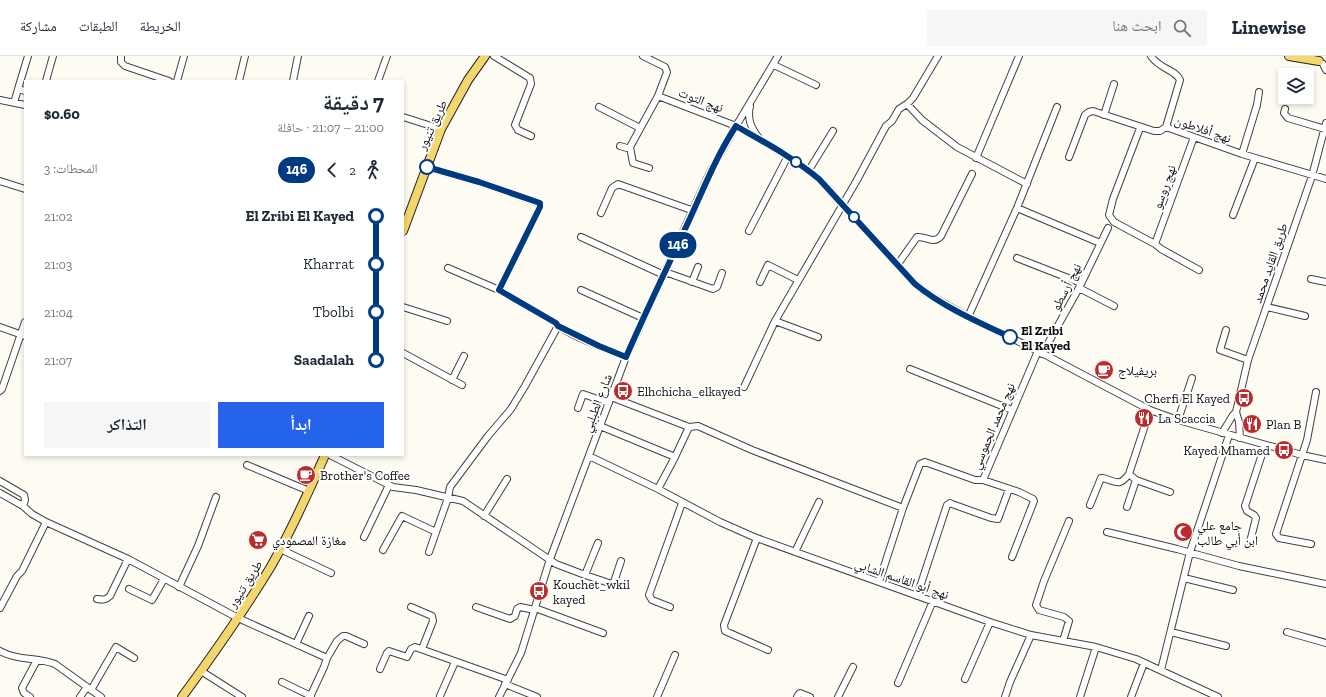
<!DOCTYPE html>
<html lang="ar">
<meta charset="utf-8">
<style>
:root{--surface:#fff;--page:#f6f6f7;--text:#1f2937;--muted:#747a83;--line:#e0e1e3;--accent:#2563eb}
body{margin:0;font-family:"Zilla Slab","Noto Naskh Arabic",serif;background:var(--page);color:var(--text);direction:rtl;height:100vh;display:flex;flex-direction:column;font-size:15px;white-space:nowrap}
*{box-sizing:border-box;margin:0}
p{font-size:13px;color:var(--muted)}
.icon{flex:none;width:22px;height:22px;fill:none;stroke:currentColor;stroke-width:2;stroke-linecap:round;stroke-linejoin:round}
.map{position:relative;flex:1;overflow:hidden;direction:ltr}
.side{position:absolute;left:24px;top:24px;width:380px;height:376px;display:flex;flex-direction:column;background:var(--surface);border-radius:0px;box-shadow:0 2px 6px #0003;direction:rtl}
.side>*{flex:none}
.badge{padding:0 8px;border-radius:13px;font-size:14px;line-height:26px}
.buttons{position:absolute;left:1278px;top:12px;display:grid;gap:8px}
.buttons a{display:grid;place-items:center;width:36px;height:36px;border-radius:0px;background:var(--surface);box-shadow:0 2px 6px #0003;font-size:20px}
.map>.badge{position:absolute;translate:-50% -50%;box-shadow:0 0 0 2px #fff}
.legs{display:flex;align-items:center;gap:6px;height:44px;padding:0 20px;font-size:13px}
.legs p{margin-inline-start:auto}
.summary{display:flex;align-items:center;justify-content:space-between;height:68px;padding:0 20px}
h1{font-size:22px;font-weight:800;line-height:30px}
.primary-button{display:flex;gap:8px;margin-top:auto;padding:8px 20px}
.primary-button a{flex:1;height:46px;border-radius:0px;background:var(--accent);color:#fff;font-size:16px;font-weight:800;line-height:46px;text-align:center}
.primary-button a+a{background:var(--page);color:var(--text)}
ul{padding:0 20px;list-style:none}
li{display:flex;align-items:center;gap:14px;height:48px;font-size:15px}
li i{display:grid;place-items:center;width:6px;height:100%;margin:0 5px;background:currentColor}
li i::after{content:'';width:10px;height:10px;margin:-5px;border:3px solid;border-radius:50%;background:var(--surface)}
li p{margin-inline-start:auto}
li:first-child i{background:linear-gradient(#0000 50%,currentColor 0)}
li:last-child i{background:linear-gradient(currentColor 50%,#0000 0)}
header{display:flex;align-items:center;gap:24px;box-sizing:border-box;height:56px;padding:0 20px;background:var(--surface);border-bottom:1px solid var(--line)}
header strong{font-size:19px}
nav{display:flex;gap:22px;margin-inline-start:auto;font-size:14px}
.search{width:280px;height:36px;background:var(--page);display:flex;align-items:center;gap:10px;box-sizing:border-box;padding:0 14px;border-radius:0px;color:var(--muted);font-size:15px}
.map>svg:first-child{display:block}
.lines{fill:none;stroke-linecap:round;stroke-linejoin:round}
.minor-casing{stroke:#424242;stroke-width:8}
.major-casing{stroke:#202020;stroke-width:10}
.minor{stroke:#fff;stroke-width:6}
.major{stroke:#f3d66e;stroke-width:8}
.line-1-casing{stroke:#fff;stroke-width:9}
.line-1{stroke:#003b80;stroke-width:6}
.stop-1-dot{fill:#fff;stroke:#003b80;stroke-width:2}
.labels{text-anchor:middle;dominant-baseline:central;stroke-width:4;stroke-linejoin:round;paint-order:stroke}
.street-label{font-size:13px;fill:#0f0f0f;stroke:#fff}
.stop-label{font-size:13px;font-weight:bold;fill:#0f0f0f;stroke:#fff;text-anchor:start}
.poi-label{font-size:13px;fill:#0f0f0f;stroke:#fff;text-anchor:start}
</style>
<header>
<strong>Linewise</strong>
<div class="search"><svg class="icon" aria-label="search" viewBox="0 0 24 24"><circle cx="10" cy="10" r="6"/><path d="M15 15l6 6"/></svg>ابحث هنا</div>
<nav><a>الخريطة</a><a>الطبقات</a><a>مشاركة</a></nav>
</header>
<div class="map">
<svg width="1326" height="641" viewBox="0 0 1326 641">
<rect width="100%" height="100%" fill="#fefcf2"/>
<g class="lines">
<g class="minor-casing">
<path id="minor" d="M121 0V6L125 10 169 25
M494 0 530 22 531 28 515 69 518 74 531 80
M643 0 665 11 667 16 658 40 630 91 633 107 649 112
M778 0 736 70C764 86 794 102 819 123L915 228 928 238 968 261 1038 295 1150 354 1178 364 1302 399 1326 404
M1151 0C1159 13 1175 13 1180 24L1166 71
M1323 8 1326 14
M774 9 816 29
M46 25 53 0
M177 25 184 0
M239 25 245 0
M293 25 298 0
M378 25 387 0
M25 35 18 33 28 0
M0 44 25 49
M14 47 18 33
M907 48 922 64 957 91 1027 128
M750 50C747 63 751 72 759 82
M599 51 640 72
M1285 53 1284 57 1288 62 1325 73
M1104 59 1114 28
M403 61 441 73
M1140 72 1113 143 1109 159 1114 166 1155 188 1161 193 1199 214
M620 90 627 92 630 91
M1242 98 1257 49 1259 36
M1069 101 1085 59 1089 56 1093 55 1154 75H1160L1166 71 1242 98 1326 123
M976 102 1019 0
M426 111 479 126 539 147 540 151 499 234
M809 114 833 75
M0 125 25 133
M1017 152 1100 187
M601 157 612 132 618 128 694 155
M1233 159 1255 102
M749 175 788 100
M581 181 664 219
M1155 188 1194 81
M1017 202 1081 227
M898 208 917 181C927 180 933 189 941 180L972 118
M448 212 499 234 556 267C562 277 612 295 626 301
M665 216 713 233 717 231 722 217
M1311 223 1326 226
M692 226 698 211
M760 226 768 209 798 224
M1079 232 1114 250
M581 234 643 262
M403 251 447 265
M1267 251 1305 260
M968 261 1017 152 1057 51
M775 265 818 281
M0 271 25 280
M1226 274 1220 294 1248 304
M403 297 462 329
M1042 298 1079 232 1108 172
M910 313 1012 354
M452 324 464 300
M744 331 775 265 857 124 886 70 892 65 899 53 907 48 913 42 938 0
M0 335 2 333 25 266
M611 341 689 371 698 370 752 394 903 452
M578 352 583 338 609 347
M1150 354 1129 418 1136 424 1170 436
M1236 356 1239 366 1240 382
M1178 364 1192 322
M600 370 675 401
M1222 377 1233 359 1236 356 1248 304 1312 120 1326 67
M330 399 393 431 416 434 463 445 556 508 585 519 612 528 614 526 621 505
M589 400 658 433 720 466 754 481 990 566 1031 579 1096 591 1136 603 1218 641
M247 409 309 435
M0 425 24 439 25 444 23 450
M658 433 675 401 689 371
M0 437 23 450 32 458 46 466 128 503 238 562 327 602
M1090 449 1101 422H1103C1117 426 1119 431 1129 418
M1127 451 1136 424
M484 460 507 423
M1107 476 1177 493 1239 510 1326 528
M364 481 389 429
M757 482 724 569 725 575 768 594
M1250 486 1256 462 1254 459 1247 455 1245 450 1265 389
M1311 488 1279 482 1276 478 1307 384 1316 336
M280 493 331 517
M383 494 402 460 436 476 448 442 450 431 488 380 511 353 525 330 558 270
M429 496 436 476
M795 496 819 446
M1012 501 1034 445 1033 443 1019 436 983 424 1038 295
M585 519 598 487
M1184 522 1233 534
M879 526 903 452 920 408 925 406 975 424H983
M179 531 198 490 216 441
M129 533 152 544 164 523
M917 540 947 449 950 447 952 448 991 462 998 463 1009 433
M97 543C103 544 106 544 110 540L128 503
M411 551 432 560 433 565 422 593
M476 551 510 563 515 560 517 553 520 551 535 554
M670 551 652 544 649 539 682 447
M0 552 17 520 22 515 46 466
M535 552 603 577
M1171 576 1226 590
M1287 576 1326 587
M1063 585 1069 565 1064 561 1039 554 1036 549 1044 525 1069 465
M296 588 309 560
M0 595C18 605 37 601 55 608L101 641
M380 613 387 597 389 595 407 601 411 593 415 591 508 624
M1161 614 1190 496 1229 379
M201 615 242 641
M965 623 990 566
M282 626 311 640
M898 627 933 545
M505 628 537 641
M91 634 116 591 134 602
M440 640 455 606
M30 641 24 637 22 632 37 604
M80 641 87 631
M310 641 324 611 327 602 337 585 343 580H346L364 588
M499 641 521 597 550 503 626 301 711 114 736 70 658 40
M657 641 675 599
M797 641 798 639 800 637 810 641
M838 641 853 611
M1005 641 1010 626 1031 579
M1080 641 1096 591
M1131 641 1144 607"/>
</g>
<g class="major-casing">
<path id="major" d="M1289 0 1319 5
M403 175 441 73 468 24 485 0
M182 641C213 599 243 556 270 512 291 476 308 437 325 399"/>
</g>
<use href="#minor" class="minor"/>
<use href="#major" class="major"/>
</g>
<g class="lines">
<g class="line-1-casing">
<path id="line-1" d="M427 111 479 126 540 147V151L499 234 556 267 558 270 599 290 626 301C645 257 666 214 686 171 702 137 715 102 736 70 764 86 794 102 819 123L915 228C943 251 978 266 1010 281"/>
</g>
<use href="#line-1" class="line-1"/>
</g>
<defs>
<g id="cafe-disc" transform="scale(1)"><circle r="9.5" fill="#ba2c2e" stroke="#fff"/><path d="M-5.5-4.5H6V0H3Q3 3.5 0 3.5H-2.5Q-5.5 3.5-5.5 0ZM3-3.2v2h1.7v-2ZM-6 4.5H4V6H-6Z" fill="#fff"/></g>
<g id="bus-disc" transform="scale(1)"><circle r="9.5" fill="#ba2c2e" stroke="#fff"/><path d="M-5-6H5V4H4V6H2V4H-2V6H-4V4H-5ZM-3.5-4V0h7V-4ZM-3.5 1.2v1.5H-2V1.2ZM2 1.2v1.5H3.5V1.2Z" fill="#fff"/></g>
<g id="restaurant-disc" transform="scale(1)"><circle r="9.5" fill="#ba2c2e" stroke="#fff"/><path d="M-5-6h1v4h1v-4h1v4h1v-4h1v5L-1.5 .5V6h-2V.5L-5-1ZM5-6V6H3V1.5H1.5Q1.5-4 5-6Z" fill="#fff"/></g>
<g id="mosque-disc" transform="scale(1)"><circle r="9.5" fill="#ba2c2e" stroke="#fff"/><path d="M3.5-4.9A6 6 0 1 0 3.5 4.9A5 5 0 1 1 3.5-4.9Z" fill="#fff"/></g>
<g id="supermarket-disc" transform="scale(1)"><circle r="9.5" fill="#ba2c2e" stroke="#fff"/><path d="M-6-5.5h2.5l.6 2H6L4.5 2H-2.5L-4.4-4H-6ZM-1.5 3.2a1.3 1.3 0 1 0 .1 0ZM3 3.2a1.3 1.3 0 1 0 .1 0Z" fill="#fff"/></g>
</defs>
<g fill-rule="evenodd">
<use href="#cafe-disc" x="1104" y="314"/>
<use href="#bus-disc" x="623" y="335"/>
<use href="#bus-disc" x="1244" y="342"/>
<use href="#restaurant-disc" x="1144" y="362"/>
<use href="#restaurant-disc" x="1252" y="368"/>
<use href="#bus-disc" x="1284" y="394"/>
<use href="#cafe-disc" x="306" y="419"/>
<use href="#mosque-disc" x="1183" y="476"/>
<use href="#supermarket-disc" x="258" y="484"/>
<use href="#bus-disc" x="539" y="535"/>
</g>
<g class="stop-1-dot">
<circle cx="796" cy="106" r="5"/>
<circle cx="427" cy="111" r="7"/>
<circle cx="854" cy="161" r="5"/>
<circle cx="1010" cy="281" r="7"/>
</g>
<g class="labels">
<g class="street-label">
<text transform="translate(701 44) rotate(21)">نهج التوت</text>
<text transform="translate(432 69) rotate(-65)">طريق تنيور</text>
<text transform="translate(1203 73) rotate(19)">نهج أفلاطون</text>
<text transform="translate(1164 131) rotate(-70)">نهج روسو</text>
<text transform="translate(1270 207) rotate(-71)">طريق القايد محمد</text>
<text transform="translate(1066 231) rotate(-63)">نهج أرسطو</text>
<text transform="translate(597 347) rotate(-69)">شارع الطبلبي</text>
<text transform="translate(993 370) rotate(-67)">نهج محمد الجموسي</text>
<text transform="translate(902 523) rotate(19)">نهج أبو القاسم الشابي</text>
<text transform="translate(245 528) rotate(-58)">طريق تنيور</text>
</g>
<g class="stop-label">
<text x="1021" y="274">El Zribi<tspan x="1021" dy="15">El Kayed</tspan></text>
</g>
<g class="poi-label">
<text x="1118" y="314">بريفيلاج</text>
<text x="637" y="335">Elhchicha_elkayed</text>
<text x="1230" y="342" text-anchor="end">Cherfi El Kayed</text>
<text x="1158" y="362">La Scaccia</text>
<text x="1266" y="368">Plan B</text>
<text x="1270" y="394" text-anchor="end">Kayed Mhamed</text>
<text x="320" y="419">Brother's Coffee</text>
<text x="1197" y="469">جامع علي<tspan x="1197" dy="15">ابن أبي طالب</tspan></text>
<text x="272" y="484">مغازة المصمودي</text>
<text x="553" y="528">Kouchet_wkil<tspan x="553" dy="15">kayed</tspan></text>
</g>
</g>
</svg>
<div class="buttons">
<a><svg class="icon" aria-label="layers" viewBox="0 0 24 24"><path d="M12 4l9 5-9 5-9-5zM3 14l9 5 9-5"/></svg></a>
</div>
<b class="badge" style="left:678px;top:189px;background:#003b80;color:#fff">146</b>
<section class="side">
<div class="summary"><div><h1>7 دقيقة</h1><p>21:00 – 21:07 · حافلة</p></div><b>$0.60</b></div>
<div class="legs"><svg class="icon" aria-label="walk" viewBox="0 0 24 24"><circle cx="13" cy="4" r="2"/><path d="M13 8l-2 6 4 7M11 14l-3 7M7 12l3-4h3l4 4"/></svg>2<svg class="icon" aria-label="back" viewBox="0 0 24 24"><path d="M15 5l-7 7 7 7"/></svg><b class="badge" style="background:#003b80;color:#fff">146</b><p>المحطات: 3</p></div>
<ul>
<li><i style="color:#003b80"></i><b>El Zribi El Kayed</b><p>21:02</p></li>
<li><i style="color:#003b80"></i><span>Kharrat</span><p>21:03</p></li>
<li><i style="color:#003b80"></i><span>Tbolbi</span><p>21:04</p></li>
<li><i style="color:#003b80"></i><b>Saadalah</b><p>21:07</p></li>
</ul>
<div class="primary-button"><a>ابدأ</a><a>التذاكر</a></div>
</section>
</div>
